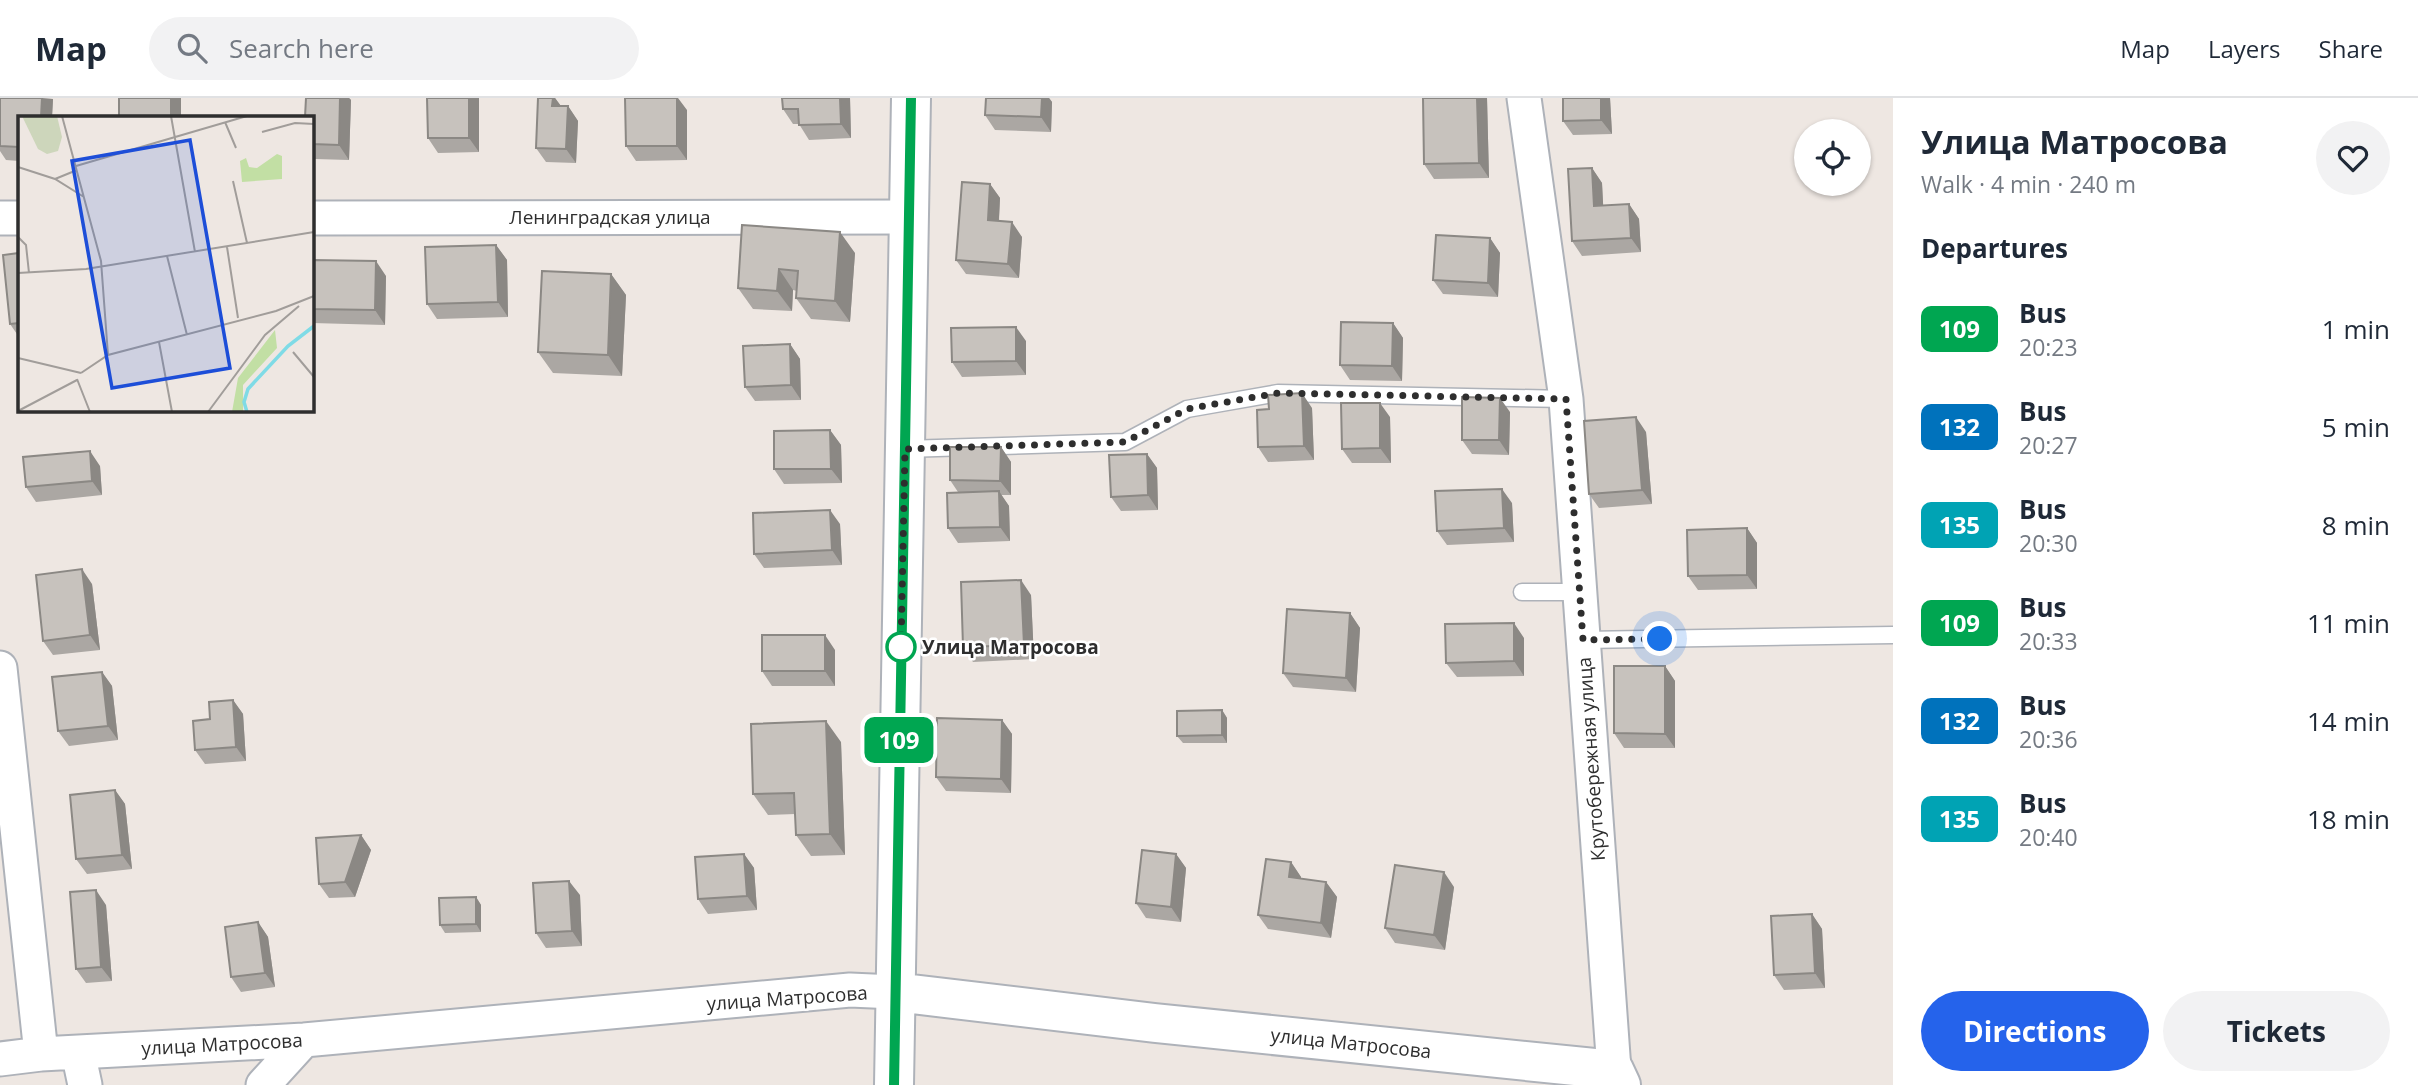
<!DOCTYPE html>
<meta charset="utf-8">
<style>
:root{--surface:#fff;--page:#f2f2f3;--text:#1f2937;--muted:#747a83;--line:#e0e1e3;--accent:#2563eb}
body{margin:0;font-family:"Open Sans",sans-serif;background:var(--page);color:var(--text);height:100vh;display:flex;flex-direction:column;font-size:26px;white-space:nowrap}
*{box-sizing:border-box;margin:0}
p{font-size:23px;color:var(--muted)}
.icon{flex:none;width:38px;height:38px;fill:none;stroke:currentColor;stroke-width:2;stroke-linecap:round;stroke-linejoin:round}
.map{position:relative;flex:1;overflow:hidden}
.details{display:flex;flex-direction:column;background:var(--surface);width:525px}
.details>*{flex:none}
.badge{padding:0 14px;border-radius:10px;font-size:24px;line-height:46px}
.buttons{position:absolute;left:1794px;top:21px;display:grid;gap:14px}
.buttons a{display:grid;place-items:center;width:77px;height:77px;border-radius:50%;background:var(--surface);box-shadow:0 2px 5px #0004;font-size:35px}
.you{position:absolute;width:35px;height:35px;margin:-18px;border:5px solid #fff;border-radius:50%;background:#1a73e8;box-shadow:0 0 0 10px #1a73e833}
.map>.badge{position:absolute;translate:-50% -50%;box-shadow:0 0 0 4px #fff}
h2{padding:0 28px;font-size:26px;line-height:63px}
.round{display:grid;place-items:center;flex:none;width:74px;height:74px;border-radius:37px;background:var(--page)}
.headline{display:flex;align-items:center;justify-content:space-between;height:119px;padding:0 28px}
h1{font-size:33px;font-weight:700;line-height:52px}
.cta{display:flex;gap:14px;margin-top:auto;padding:14px 28px}
.cta a{flex:1;height:80px;border-radius:42px;background:var(--accent);color:#fff;font-size:28px;font-weight:700;line-height:80px;text-align:center}
.cta a+a{background:var(--page);color:var(--text)}
ul{padding:0;list-style:none}
li{display:flex;align-items:center;gap:21px;height:98px;padding:0 28px}
li div{flex:1}
li b{display:block;font-size:26px}
li em{font-style:normal}
li .badge{min-width:77px;font-weight:700;text-align:center}
header{display:flex;align-items:center;gap:42px;box-sizing:border-box;height:98px;padding:0 35px;background:var(--surface);border-bottom:2px solid var(--line)}
header strong{font-size:33px}
nav{display:flex;gap:38px;margin-inline-start:auto;font-size:24px}
.search{width:490px;height:63px;background:var(--page);display:flex;align-items:center;gap:18px;box-sizing:border-box;padding:0 24px;border-radius:38px;color:var(--muted);font-size:26px}
main{display:flex;flex:1;min-height:0}
.map>svg:first-child{display:block}
.lines{fill:none;stroke-linecap:round;stroke-linejoin:round}
.service-casing{stroke:#aeb2b9;stroke-width:19}
.minor-casing{stroke:#aeb2b9;stroke-width:37}
.tertiary-casing{stroke:#aeb2b9;stroke-width:42}
.service{stroke:#fff;stroke-width:16}
.minor{stroke:#fff;stroke-width:33}
.tertiary{stroke:#fff;stroke-width:38}
.wall{fill:#aba7a3}
.shaded-wall{fill:#8b8884}
.building{fill:#c7c2bd;stroke:#8b8884;stroke-width:2}
.line-casing{stroke:#fff;stroke-width:16}
.line{stroke:#00a651;stroke-width:10}
.walk{stroke:#2e2e2e;stroke-width:7;stroke-dasharray:0 12.6}
.stop-dot{fill:#fff;stroke:#00a651;stroke-width:3.5}
.labels{text-anchor:middle;dominant-baseline:central;stroke-width:5;stroke-linejoin:round;paint-order:stroke}
.street-label{font-size:19px;fill:#2e2e2e;stroke:#fff}
.stop-label{font-size:19px;font-weight:bold;fill:#2e2e2e;stroke:#fff;text-anchor:start}
.inset-river{fill:none;stroke:#7fdbe6;stroke-width:3.5}
.inset-road{fill:none;stroke:#a19d9a;stroke-width:2}
.view{fill:#1d4ed8;fill-opacity:0.15;stroke:#1d4ed8;stroke-width:3.5}
.inset-edge{fill:none;stroke:#2e2e2e;stroke-width:3.5}
</style>
<header>
<strong>Map</strong>
<div class="search"><svg class="icon" aria-label="search" viewBox="0 0 24 24"><circle cx="10" cy="10" r="6"/><path d="M15 15l6 6"/></svg>Search here</div>
<nav><a>Map</a><a>Layers</a><a>Share</a></nav>
</header>
<main>
<div class="map">
<svg width="1893" height="987" viewBox="0 0 1893 987">
<rect width="100%" height="100%" fill="#eee7e2"/>
<g class="lines">
<g class="service-casing">
<path id="service" d="M905 351 1125 344 1187 311 1278 295 1566 301
M1522 494H1580
M1583 542 1893 537"/>
</g>
<g class="minor-casing">
<path id="minor" d="M1524 0 1566 301 1614 972
M0 120H19
M312 120 908 119
M0 570 41 956
M78 954 85 987
M0 961 41 956 304 942 850 892 895 894
M263 987 304 942"/>
</g>
<g class="tertiary-casing">
<path id="tertiary" d="M895 894 1155 925 1614 972 1621 987
M894 987 911 0"/>
</g>
<use href="#service" class="service"/>
<use href="#minor" class="minor"/>
<use href="#tertiary" class="tertiary"/>
</g>
<path class="wall" d="M0 0 53 1 52 19H19V63L6 62 0 53Z
M306 0H349L351 2 349 62 315 61 312 56V19Z
M427 0H479V54L438 55 428 40Z
M538 0H555L561 8H568L578 23 576 65 546 64 536 50Z
M850 0 851 40 809 42 799 26H793L783 11Z
M986 0H1049L1052 4 1051 34 995 32 985 17Z
M1487 0 1489 80 1434 81 1424 66Z
M1563 0H1610L1612 36 1573 37 1563 23Z
M687 12V62L636 63 626 48Z
M1592 70 1602 85 1603 108 1629 106 1639 121 1641 154 1582 158 1572 143Z
M990 86 1000 100 999 123 1022 139 1019 180 966 176 956 162Z
M742 127 855 155 850 224 811 221 796 200 797 193 793 192 792 213 753 211 738 190Z
M1490 140 1500 155 1498 199 1443 196 1433 182Z
M496 147 507 162 508 219 437 221 427 206Z
M19 155V239L10 226Z
M312 162 386 178 385 227 312 225Z
M611 176 626 197 622 278 553 275 538 254Z
M1393 225 1403 240 1402 283 1350 282 1340 267Z
M1026 243V277L962 279 952 264Z
M790 246 800 261 801 302 755 303 745 289Z
M1312 310 1314 362 1268 364 1258 349Z
M1510 314 1509 357 1472 356 1462 342Z
M1390 319 1391 365H1352L1342 351Z
M830 332 841 347 842 385 784 386 774 371Z
M1646 334 1652 406 1599 410 1589 396Z
M1001 349 1011 364V397H1001L1009 408 1010 443 958 445 948 430 958 394 950 382Z
M1147 356 1157 370 1158 412 1121 413 1111 399Z
M100 368 102 397 36 404 26 389Z
M1512 405 1514 444 1447 447 1437 433Z
M840 426 842 467 764 470 754 456Z
M1747 430 1757 445V491L1698 492 1688 478Z
M92 486 100 552 53 557 43 543Z
M1031 497 1034 561 973 564 963 549Z
M1350 515 1360 530 1356 594 1293 589 1283 575Z
M1524 540V578L1457 579 1446 565Z
M835 552V588H772L762 573Z
M1665 568 1675 583V650H1624L1614 635Z
M102 574 112 588 118 642 69 648 58 633Z
M233 602 243 616 246 663 205 666 195 652 210 621Z
M1222 612 1227 620V645H1183L1177 638Z
M1002 622 1012 636 1011 695 946 693 936 679Z
M841 644 845 757 811 758 796 737 795 716 768 717 753 696Z
M115 692 125 706 132 771 87 776 76 761Z
M361 737 371 752 355 799 329 800 319 786Z
M744 756 754 770 757 812 708 816 698 801Z
M1176 756 1186 770 1181 824 1146 820 1136 805Z
M1291 764 1301 779V781L1326 784 1337 799 1331 840 1268 831 1258 817Z
M1454 789 1445 852 1395 845 1385 830Z
M580 797 582 848 546 850 536 835Z
M476 799 481 807V834L445 835 440 827Z
M106 807 112 883 86 885 76 871Z
M1812 816 1822 831 1825 890 1784 892 1774 877Z
M258 824 268 839 275 889 241 894 231 879Z"/>
<path class="shaded-wall" d="M42 0 53 1 52 19H41Z
M171 0H181V19H171Z
M340 0H349L351 2 349 62 339 47Z
M469 0H479V54L469 40Z
M553 0H555L563 11 552 8Z
M677 0H678L687 12V62L677 48Z
M840 0H850L851 40 841 26Z
M1042 0H1049L1052 4 1051 34 1041 19Z
M1477 0H1487L1489 80 1479 65Z
M1601 0H1610L1612 36 1601 22Z
M568 8 578 23 576 65 566 51Z
M1592 70 1602 85 1604 123 1594 108Z
M990 86 1000 100 998 137 988 122Z
M1629 106 1639 121 1641 154 1631 140Z
M1012 124 1022 139 1019 180 1008 166Z
M840 134 855 155 850 224 835 203Z
M1490 140 1500 155 1498 199 1488 185Z
M496 147 507 162 508 219 498 204Z
M376 163 386 178 385 227 375 212Z
M779 171 793 192 792 213 777 193Z
M611 176 626 197 622 278 608 257Z
M1393 225 1403 240 1402 283 1392 268Z
M1016 229 1026 243V277L1016 263Z
M790 246 800 261 801 302 791 287Z
M1302 295 1312 310 1314 362 1304 348Z
M1500 300 1510 314 1509 357 1499 342Z
M1380 305 1390 319 1391 365 1380 350Z
M1636 319 1646 334 1652 406 1642 392Z
M830 332 841 347 842 385 831 371Z
M1001 349 1011 364V397L1000 383Z
M90 353 100 368 102 397 92 383Z
M1147 356 1157 370 1158 412 1148 397Z
M1502 391 1512 405 1514 444 1504 430Z
M999 393 1009 408 1010 443 1000 429Z
M830 412 840 426 842 467 832 452Z
M1747 430 1757 445V491L1747 477Z
M82 471 92 486 100 552 90 537Z
M1021 482 1031 497 1034 561 1024 547Z
M1350 515 1360 530 1356 594 1346 580Z
M1514 525 1524 540V578L1514 563Z
M825 537 835 552V588L825 573Z
M1665 568 1675 583V650L1665 636Z
M102 574 112 588 118 642 108 628Z
M233 602 243 616 246 663 236 649Z
M1222 612 1227 620V645L1222 637Z
M1002 622 1012 636 1011 695 1001 681Z
M826 623 841 644 845 757 830 736Z
M115 692 125 706 132 771 122 757Z
M361 737 371 752 355 799 345 784Z
M744 756 754 770 757 812 747 798Z
M1176 756 1186 770 1181 824 1171 809Z
M1291 764 1301 779 1299 794 1289 779Z
M1444 774 1454 789 1445 852 1434 837Z
M569 783 580 797 582 848 572 833Z
M1326 784 1337 799 1331 840 1321 825Z
M96 792 106 807 112 883 101 869Z
M476 799 481 807V834L476 826Z
M1812 816 1822 831 1825 890 1815 875Z
M258 824 268 839 275 889 265 875Z"/>
<path class="building" d="M0 0H42L41 19H19V49L0 48Z
M119 0H171V19H119Z
M306 0H340L339 47 312 46V19H305Z
M427 0H469V40H428Z
M538 0H553L552 8H568L566 51 536 50Z
M625 0H677V48H626Z
M782 0H840L841 26 799 27 798 11H783Z
M986 0H1042L1041 19 985 17Z
M1423 0H1477L1479 65 1424 66Z
M1563 0H1601V22L1563 23Z
M1592 70 1594 108 1629 106 1631 140 1572 143 1568 71Z
M962 84 990 86 988 122 1012 124 1008 166 956 162Z
M742 127 840 134 835 203 796 200 798 173 779 171 777 193 738 190Z
M1436 137 1490 140 1488 185 1433 182Z
M496 147 498 204 427 206 425 149Z
M19 155V225L10 226 3 157Z
M312 162 376 163 375 212 312 211Z
M542 173 611 176 608 257 538 254Z
M1341 224 1393 225 1392 268 1340 267Z
M1016 229V263L952 264 951 230Z
M790 246 791 287 745 289 743 248Z
M1302 295 1304 348 1258 349 1257 312 1269 311 1268 297Z
M1462 299 1500 300 1499 342H1462Z
M1341 305H1380V350L1342 351Z
M1636 319 1642 392 1589 396 1584 323Z
M830 332 831 371H774V333Z
M950 349H1001L1000 383 950 382Z
M90 353 92 383 26 389 23 359Z
M1147 356 1148 397 1111 399 1109 357Z
M1502 391 1504 430 1437 433 1435 393Z
M999 393 1000 429 948 430 947 395Z
M830 412 832 452 754 456 753 415Z
M1747 430V477L1688 478 1687 432Z
M82 471 90 537 43 543 36 477Z
M1021 482 1024 547 963 549 961 484Z
M1287 511 1350 515 1346 580 1283 575Z
M1514 525V563L1446 565 1445 526Z
M762 537H825V573H762Z
M1614 568H1665V636L1614 635Z
M102 574 108 628 58 633 52 579Z
M233 602 236 649 195 652 193 623 210 621 209 604Z
M1222 612V637L1177 638V613Z
M937 620 1002 622 1001 681 936 679Z
M826 623 830 736 796 737 794 695 753 696 751 626Z
M115 692 122 757 76 761 70 697Z
M361 737 345 784 319 786 316 740Z
M1142 752 1176 756 1171 809 1136 805Z
M744 756 747 798 698 801 695 759Z
M1266 761 1291 764 1289 779 1326 784 1321 825 1258 817Z
M1395 767 1444 774 1434 837 1385 830Z
M569 783 572 833 536 835 533 785Z
M96 792 101 869 76 871 70 794Z
M476 799V826L440 827 439 800Z
M1812 816 1815 875 1774 877 1771 818Z
M258 824 265 875 231 879 225 829Z"/>
<g class="lines">
<g class="line-casing">
<path id="line" d="M894 987 911 0"/>
</g>
<use href="#line" class="line"/>
<path class="walk" d="M901 549 905 351 1125 344 1187 311 1278 295 1566 301 1583 542 1660 541"/>
</g>
<circle class="stop-dot" cx="901" cy="549" r="14"/>
<g class="labels">
<g class="street-label">
<text x="610" y="119">Ленинградская улица</text>
<text transform="translate(1591 661) rotate(-94)">Крутобережная улица</text>
<text transform="translate(787 900) rotate(-4)">улица Матросова</text>
<text transform="translate(1351 945) rotate(6)">улица Матросова</text>
<text transform="translate(222 946) rotate(-3)">улица Матросова</text>
</g>
<g class="stop-label">
<text x="922" y="549">Улица Матросова</text>
</g>
</g>
<g transform="translate(18 18)">
<rect width="296" height="296" fill="#eee7e2"/>
<path d="M259 38 264 40V63L224 66 222 45 228 42 231 51 239 52ZM257 214 259 232 225 269V296H214L220 262Z" fill="#c2dfa4"/>
<path d="M4 0H39L44 21 40 35 29 38 20 33Z" fill="#cdd6bb"/>
<path class="inset-river" d="M229 296 226 286 230 273 270 230 296 210"/>
<path class="inset-road" d="M44 0 83 145 90 239M153 0 177 136M207 6 218 32M244 16 277 7 296 8M58 50 229 0M0 51 37 63 66 81M37 63 59 54M215 65 229 127M0 121 8 129 11 157M209 131 220 202M149 140 169 219M0 157 68 153 296 116M141 226 154 296M275 236 296 261M0 242 63 257M63 257 90 239 258 195 296 180M59 263 72 296M0 295 59 264M190 296 247 219 281 190"/>
<path class="view" d="M172 24 212 252 94 272 54 45Z"/>
<rect width="296" height="296" class="inset-edge"/>
</g>
</svg>
<div class="buttons">
<a><svg class="icon" aria-label="locate" viewBox="0 0 24 24"><circle cx="12" cy="12" r="6"/><path d="M12 2v4M12 18v4M2 12h4M18 12h4"/></svg></a>
</div>
<div class="you" style="left:1660px;top:541px"></div>
<b class="badge" style="left:899px;top:642px;background:#00a651;color:#fff">109</b>
</div>
<section class="details">
<div class="headline"><div><h1>Улица Матросова</h1><p>Walk · 4 min · 240 m</p></div><a class="round"><svg class="icon" aria-label="heart" viewBox="0 0 24 24"><path d="M12 20l-8-8c-3-5 5-10 8-4 3-6 11-1 8 4z"/></svg></a></div>
<h2>Departures</h2>
<ul>
<li><span class="badge" style="background:#00a651;color:#fff">109</span><div><b>Bus</b><p>20:23</p></div><em>1 min</em></li>
<li><span class="badge" style="background:#0072bc;color:#fff">132</span><div><b>Bus</b><p>20:27</p></div><em>5 min</em></li>
<li><span class="badge" style="background:#00a3b4;color:#fff">135</span><div><b>Bus</b><p>20:30</p></div><em>8 min</em></li>
<li><span class="badge" style="background:#00a651;color:#fff">109</span><div><b>Bus</b><p>20:33</p></div><em>11 min</em></li>
<li><span class="badge" style="background:#0072bc;color:#fff">132</span><div><b>Bus</b><p>20:36</p></div><em>14 min</em></li>
<li><span class="badge" style="background:#00a3b4;color:#fff">135</span><div><b>Bus</b><p>20:40</p></div><em>18 min</em></li>
</ul>
<div class="cta"><a>Directions</a><a>Tickets</a></div>
</section>
</main>
